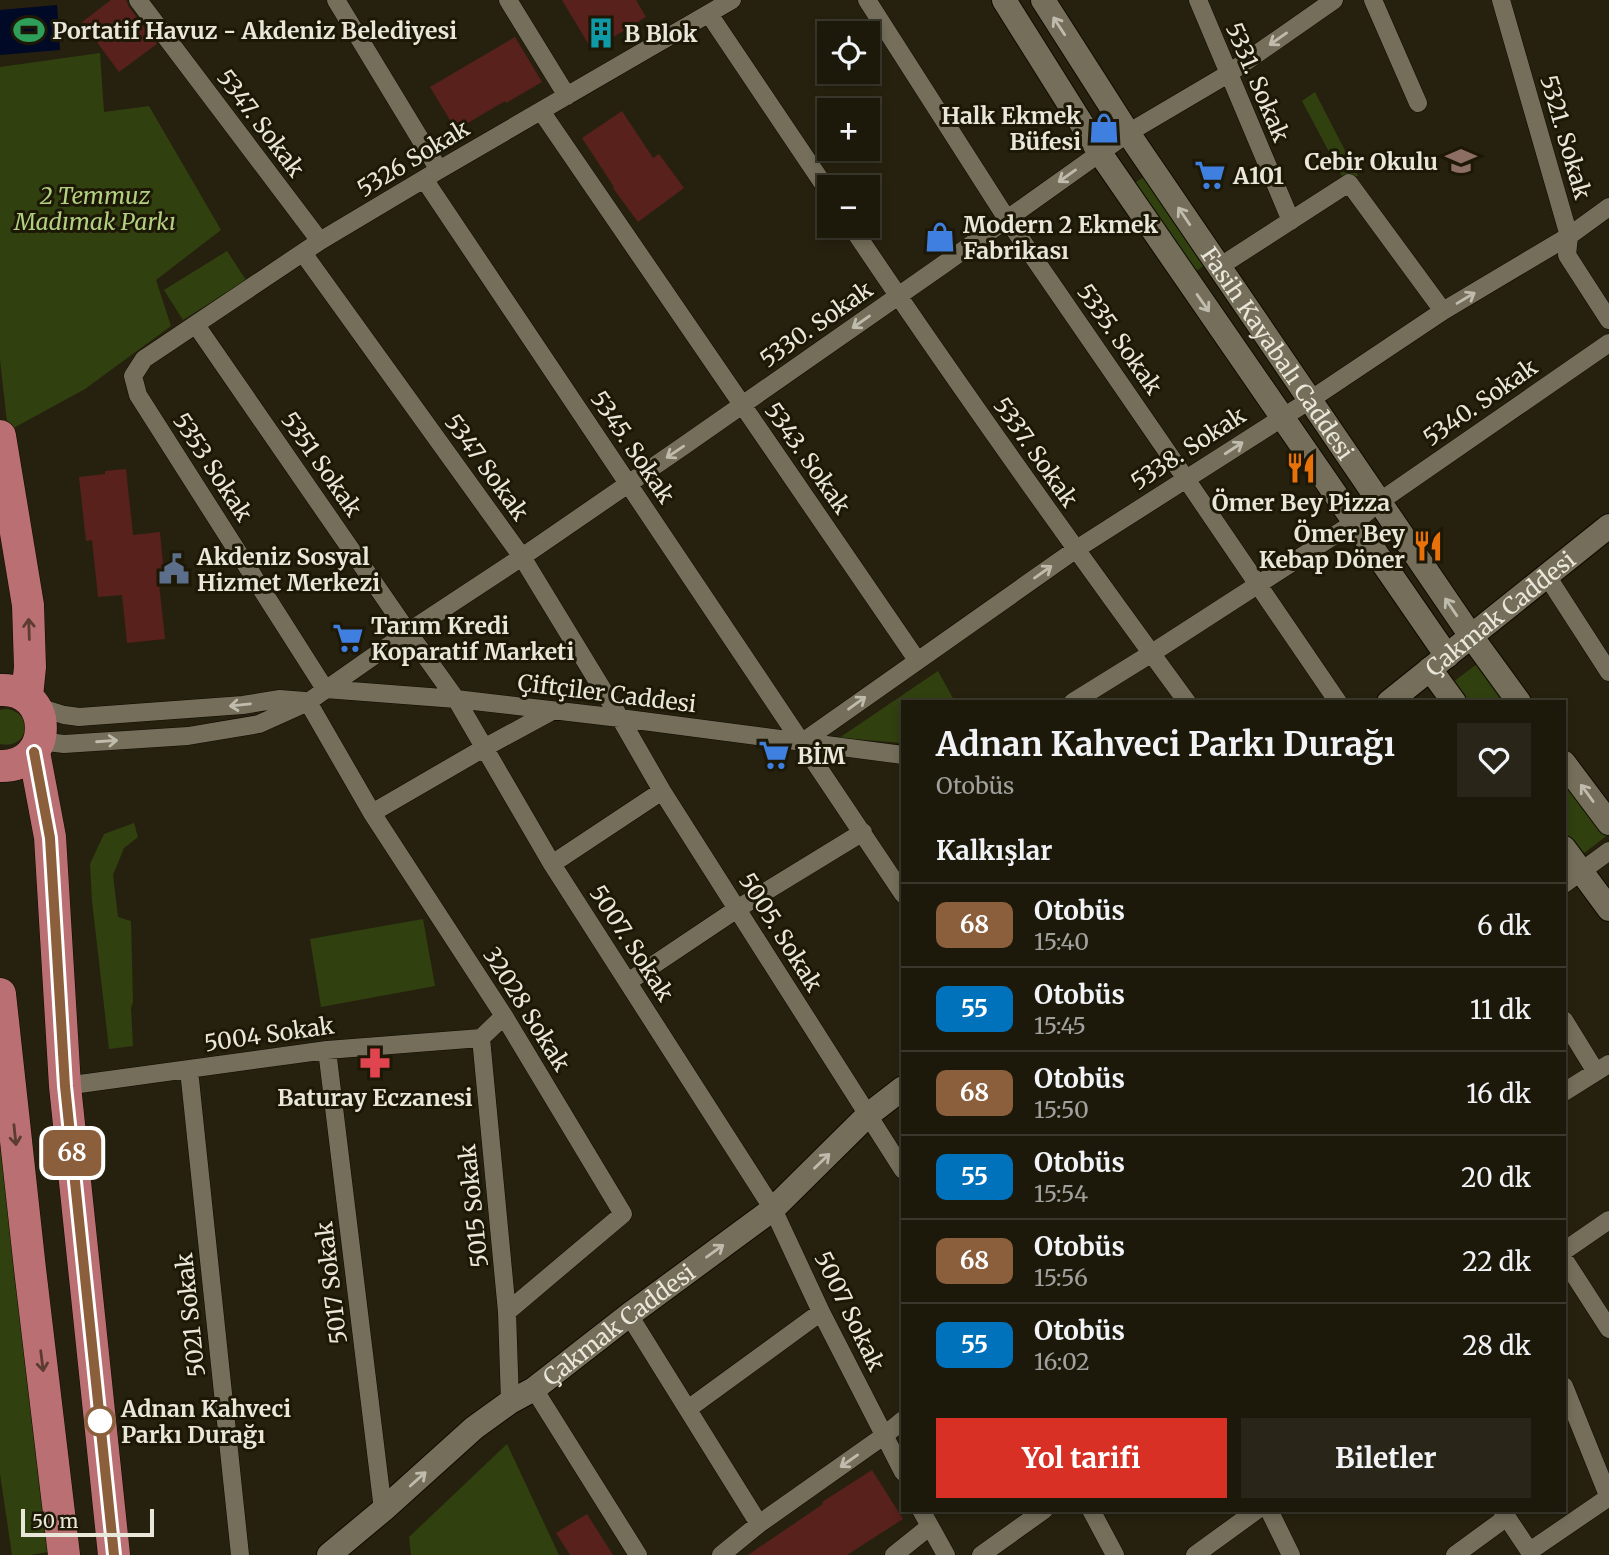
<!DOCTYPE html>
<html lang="tr">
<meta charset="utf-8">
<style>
:root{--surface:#1c190b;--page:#292619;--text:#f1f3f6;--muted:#a0a09d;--line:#3a382c;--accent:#d93025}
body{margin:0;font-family:Merriweather,serif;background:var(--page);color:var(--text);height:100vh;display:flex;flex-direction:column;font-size:26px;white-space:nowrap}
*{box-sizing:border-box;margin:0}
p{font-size:23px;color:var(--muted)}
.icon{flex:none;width:38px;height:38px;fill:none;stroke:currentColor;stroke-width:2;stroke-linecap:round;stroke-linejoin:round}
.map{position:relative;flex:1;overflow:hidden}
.details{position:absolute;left:901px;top:700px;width:665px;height:812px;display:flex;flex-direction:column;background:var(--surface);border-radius:0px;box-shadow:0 4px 10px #0003,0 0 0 2px var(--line)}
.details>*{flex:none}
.badge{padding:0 14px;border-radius:10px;font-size:24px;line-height:46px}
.controls{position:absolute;left:817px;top:21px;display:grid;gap:14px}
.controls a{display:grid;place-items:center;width:63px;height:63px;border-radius:0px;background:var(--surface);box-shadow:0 4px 10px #0003,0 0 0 2px var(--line);font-size:35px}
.scale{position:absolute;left:21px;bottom:18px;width:133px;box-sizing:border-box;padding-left:7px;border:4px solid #e9e6da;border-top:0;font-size:19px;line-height:24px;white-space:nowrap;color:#e9e6da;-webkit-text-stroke:5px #1d1806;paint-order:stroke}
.map>.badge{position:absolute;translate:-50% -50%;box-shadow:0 0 0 4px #fff}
h2{padding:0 35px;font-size:26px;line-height:63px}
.round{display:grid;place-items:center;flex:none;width:74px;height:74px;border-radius:0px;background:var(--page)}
.overview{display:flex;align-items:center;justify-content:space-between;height:119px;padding:0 35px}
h1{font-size:33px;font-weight:700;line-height:52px}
.primary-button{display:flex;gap:14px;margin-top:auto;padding:14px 35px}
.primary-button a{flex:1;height:80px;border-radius:0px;background:var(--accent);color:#fff;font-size:28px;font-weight:700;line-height:80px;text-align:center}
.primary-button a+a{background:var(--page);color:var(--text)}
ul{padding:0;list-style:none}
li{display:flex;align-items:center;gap:21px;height:84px;padding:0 35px;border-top:2px solid var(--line)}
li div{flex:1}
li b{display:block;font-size:26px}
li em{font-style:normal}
li .badge{min-width:77px;font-weight:700;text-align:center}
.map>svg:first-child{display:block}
.green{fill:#30400f}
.water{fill:#000926}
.building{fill:#58211b}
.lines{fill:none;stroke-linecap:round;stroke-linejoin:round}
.street-casing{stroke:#0f0a00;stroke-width:19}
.secondary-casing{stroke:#0f0a00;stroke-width:26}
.highway-casing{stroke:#0f0a00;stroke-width:33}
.street{stroke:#746e5a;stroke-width:18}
.secondary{stroke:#746e5a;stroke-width:24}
.highway{stroke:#ba7072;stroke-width:32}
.oneway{stroke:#c0bcad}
.oneway2{stroke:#5c3b31}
.line-casing{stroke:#fff;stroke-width:16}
.line{stroke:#8b5e3c;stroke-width:10}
.stop-dot{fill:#fff;stroke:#8b5e3c;stroke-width:3.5}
.labels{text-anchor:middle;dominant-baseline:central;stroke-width:6;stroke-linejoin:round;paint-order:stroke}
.poi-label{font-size:23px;font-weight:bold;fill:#e9e6da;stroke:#1d1806;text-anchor:start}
.street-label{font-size:23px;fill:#e9e6da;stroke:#1d1806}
.park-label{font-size:23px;font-style:italic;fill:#b2d180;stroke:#1d1806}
.stop-label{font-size:23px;font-weight:bold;fill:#e9e6da;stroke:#1d1806;text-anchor:start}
</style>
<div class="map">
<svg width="1609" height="1555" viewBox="0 0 1609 1555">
<rect width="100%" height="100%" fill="#26210f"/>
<path class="green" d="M100 53 104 112 149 106 221 230 156 280 171 326 85 389 8 431 0 360V67Z
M1315 92 1358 176 1343 178 1302 101Z
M1150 173 1211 261 1190 275 1130 186Z
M227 251 246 280 183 320 164 290Z
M1481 661 1511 702H1462L1449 685Z
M938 671 955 702H903V743L839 738Z
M7 709C36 714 28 750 0 744V710Z
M1564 774 1609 834 1579 857 1565 837Z
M134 823 138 837 124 848 113 875 118 917 131 921 133 1002 131 1008 133 1046 109 1049 92 901 90 864 104 834Z
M423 919 435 986 321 1007 310 939Z
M0 1126 48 1552 31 1555H12L0 1474Z
M507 1444 559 1555H411L409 1537Z"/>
<path class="water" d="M57 5 60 50 0 55V10Z"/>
<path class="building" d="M111 0H126L129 7 157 44 119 72 82 22Z
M562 0H636L646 17 592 50Z
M515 37 542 82 506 103 505 101 456 130 430 87Z
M622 111 653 158 659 154 684 188 638 222 613 188 614 187 582 138Z
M126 469 133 535 160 532 165 584H159L165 639 127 643 122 595 98 597 92 540 86 541 79 477 105 474V471Z
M872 1470 903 1519 847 1555H748L823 1504 822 1502Z
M587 1514 613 1555H570L556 1533Z"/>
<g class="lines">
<g class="street-casing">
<path id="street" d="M138 0 320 241
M336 0 439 170
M508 0 567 96
M867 0 1007 219 1186 479 1338 702
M1198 0 1291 221
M1373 0 1418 103
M1501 0 1569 236 1567 255 1609 320
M709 14 830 194
M541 111 917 660
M424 179 903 894
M851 226C959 387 1072 545 1187 702
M303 253 522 557 620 718 662 791 903 1170
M1219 267 1349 183 1443 311
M196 325 408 632 456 699 552 864 773 1209 821 1312 903 1472
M1547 576 1609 672
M325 689 138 395 133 376 144 359 320 241 439 170 732 0
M325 689 456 699 620 718 903 755
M308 702 372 813 504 1016 623 1214 507 1312
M1073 702 1152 653 1355 522 1379 502 1609 343
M35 706 64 715 79 717 243 705 280 699 305 701
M39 741 64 744 188 736 259 724 308 702 408 632 522 557 682 447 944 264 1128 133 1228 74 1334 0
M801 743 1075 550 1310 400 1443 311 1569 236 1609 207
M372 813 484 748 552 711
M552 864 662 791
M1564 884 1609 851
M628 982 737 909 863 832
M504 1016 481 1038 507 1312 510 1402
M1564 1020 1596 1072
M327 1050 383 1510
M189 1070 240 1555
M65 1086 327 1050 481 1038
M1564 1092 1609 1064
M1564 1251 1609 1220
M1564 1259 1609 1329
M629 1315 759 1524
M1564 1386 1609 1498
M534 1389 638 1555
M688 1409 821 1312
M921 1510 946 1555
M1091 1510 1115 1555
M1269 1510 1291 1555
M1502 1510 1532 1555
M1530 1551 1609 1497
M721 1555 759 1524 885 1435 903 1420
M894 1555 929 1527
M981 1555 1044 1510
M1195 1555 1257 1510
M1455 1555 1507 1517"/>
</g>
<g class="secondary-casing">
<g id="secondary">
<path d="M1004 0 1100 153 1447 656"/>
<path id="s1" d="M1043 0 1128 133 1471 636 1519 702"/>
<path d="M1430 669 1454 702"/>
<path id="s2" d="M1389 702 1609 526"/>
<path d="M1564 763 1609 823"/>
<path d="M1564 848 1609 909"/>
<path id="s3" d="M329 1555 383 1510 474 1428 510 1402 534 1389 629 1315 773 1209 868 1115 903 1088"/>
</g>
</g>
<g class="highway-casing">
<path id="highway" d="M0 436 28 605 30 667 27 697
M0 690C54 687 55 768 0 766
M34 752 50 837 65 1086 114 1555
M0 994 30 1269 64 1555"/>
</g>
<use href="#street" class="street"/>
<use href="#secondary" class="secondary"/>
<use href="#highway" class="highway"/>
</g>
<defs><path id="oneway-shaft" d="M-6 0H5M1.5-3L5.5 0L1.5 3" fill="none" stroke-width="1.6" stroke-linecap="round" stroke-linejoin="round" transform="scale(1.75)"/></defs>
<g class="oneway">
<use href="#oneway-shaft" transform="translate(1059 26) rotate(-123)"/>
<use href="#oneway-shaft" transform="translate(1278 39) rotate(145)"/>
<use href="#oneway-shaft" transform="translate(1067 176) rotate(145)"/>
<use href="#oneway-shaft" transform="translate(1184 216) rotate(-124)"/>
<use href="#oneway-shaft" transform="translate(1466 298) rotate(-31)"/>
<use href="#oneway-shaft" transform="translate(1203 303) rotate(55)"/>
<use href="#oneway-shaft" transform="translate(861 322) rotate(145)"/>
<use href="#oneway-shaft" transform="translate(1234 448) rotate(-33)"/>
<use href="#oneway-shaft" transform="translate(675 452) rotate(146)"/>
<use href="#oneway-shaft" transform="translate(1043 572) rotate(-35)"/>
<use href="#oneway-shaft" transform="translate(1451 607) rotate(-124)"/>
<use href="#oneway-shaft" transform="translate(857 703) rotate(-36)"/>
<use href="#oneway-shaft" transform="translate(240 705) rotate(174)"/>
<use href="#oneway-shaft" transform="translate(107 741) rotate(-4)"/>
<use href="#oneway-shaft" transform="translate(1587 793) rotate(-126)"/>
<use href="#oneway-shaft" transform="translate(822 1161) rotate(-44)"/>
<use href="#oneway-shaft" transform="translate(715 1251) rotate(-36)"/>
<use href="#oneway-shaft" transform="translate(849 1461) rotate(145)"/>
<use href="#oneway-shaft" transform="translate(418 1479) rotate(-42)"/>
</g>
<g class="oneway2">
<use href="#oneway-shaft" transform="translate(29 629) rotate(-92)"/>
<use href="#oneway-shaft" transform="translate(15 1135) rotate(84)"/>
<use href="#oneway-shaft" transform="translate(42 1361) rotate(83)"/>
</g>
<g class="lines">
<g class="line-casing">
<path id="line" d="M34 752 50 838 65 1086 114 1555"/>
</g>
<use href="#line" class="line"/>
</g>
<defs>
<g id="stadium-bare" transform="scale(2.415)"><path d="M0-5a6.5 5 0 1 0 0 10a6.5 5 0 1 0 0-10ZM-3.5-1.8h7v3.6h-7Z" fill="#2e9e5b" stroke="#1d1806" stroke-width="2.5" paint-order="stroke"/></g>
<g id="building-bare" transform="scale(2.415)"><path d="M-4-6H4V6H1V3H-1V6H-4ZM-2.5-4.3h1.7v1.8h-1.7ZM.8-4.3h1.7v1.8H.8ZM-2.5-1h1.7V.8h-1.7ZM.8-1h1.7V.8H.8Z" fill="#0f9aa8" stroke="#1d1806" stroke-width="2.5" paint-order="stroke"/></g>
<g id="shop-bare" transform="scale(2.415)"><path d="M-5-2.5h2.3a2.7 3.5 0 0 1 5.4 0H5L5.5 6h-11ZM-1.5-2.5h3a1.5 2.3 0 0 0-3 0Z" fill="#3f7fe0" stroke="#1d1806" stroke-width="2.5" paint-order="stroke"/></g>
<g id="school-bare" transform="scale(2.415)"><path d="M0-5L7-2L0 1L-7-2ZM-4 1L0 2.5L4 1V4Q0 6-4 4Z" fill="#8d6e63" stroke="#1d1806" stroke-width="2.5" paint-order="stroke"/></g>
<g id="supermarket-bare" transform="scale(2.415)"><path d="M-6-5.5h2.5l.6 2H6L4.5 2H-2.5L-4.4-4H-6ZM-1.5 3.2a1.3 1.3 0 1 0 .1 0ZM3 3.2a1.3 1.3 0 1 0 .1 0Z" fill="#3f7fe0" stroke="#1d1806" stroke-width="2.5" paint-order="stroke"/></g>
<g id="restaurant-bare" transform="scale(2.415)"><path d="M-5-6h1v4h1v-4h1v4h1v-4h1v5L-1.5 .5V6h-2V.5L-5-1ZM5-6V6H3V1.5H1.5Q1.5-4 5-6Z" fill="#e8710a" stroke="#1d1806" stroke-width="2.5" paint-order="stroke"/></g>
<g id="civic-bare" transform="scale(2.415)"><path d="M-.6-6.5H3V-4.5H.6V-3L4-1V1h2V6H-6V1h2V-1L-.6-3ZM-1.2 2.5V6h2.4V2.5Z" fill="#5c6f8a" stroke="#1d1806" stroke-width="2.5" paint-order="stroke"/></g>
<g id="pharmacy-bare" transform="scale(2.415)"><path d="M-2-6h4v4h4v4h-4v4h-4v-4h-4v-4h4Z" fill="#e0444e" stroke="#1d1806" stroke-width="2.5" paint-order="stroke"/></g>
</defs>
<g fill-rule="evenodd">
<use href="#stadium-bare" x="29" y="30"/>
<use href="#building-bare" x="601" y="33"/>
<use href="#shop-bare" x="1104" y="128"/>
<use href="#school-bare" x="1461" y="161"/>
<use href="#supermarket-bare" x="1210" y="175"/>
<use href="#shop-bare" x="940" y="237"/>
<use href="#restaurant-bare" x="1301" y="468"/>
<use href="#restaurant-bare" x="1428" y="546"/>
<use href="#civic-bare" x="174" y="569"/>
<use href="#supermarket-bare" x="348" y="638"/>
<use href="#supermarket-bare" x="774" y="755"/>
<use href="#pharmacy-bare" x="375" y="1063"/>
</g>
<circle class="stop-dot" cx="100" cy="1421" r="14"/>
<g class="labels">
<g class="poi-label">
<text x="52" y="30">Portatif Havuz - Akdeniz Belediyesi</text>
<text x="624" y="33">B Blok</text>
<text x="1081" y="115" text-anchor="end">Halk Ekmek<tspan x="1081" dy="26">Büfesi</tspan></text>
<text x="1438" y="161" text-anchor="end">Cebir Okulu</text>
<text x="1233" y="175">A101</text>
<text x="963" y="224">Modern 2 Ekmek<tspan x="963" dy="26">Fabrikası</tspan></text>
<text x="1301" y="502" text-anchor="middle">Ömer Bey Pizza</text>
<text x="1405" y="533" text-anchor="end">Ömer Bey<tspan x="1405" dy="26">Kebap Döner</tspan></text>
<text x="197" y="556">Akdeniz Sosyal<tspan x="197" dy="26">Hizmet Merkezi</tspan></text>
<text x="371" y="625">Tarım Kredi<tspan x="371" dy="26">Koparatif Marketi</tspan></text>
<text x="797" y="755">BİM</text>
<text x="375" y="1097" text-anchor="middle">Baturay Eczanesi</text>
</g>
<g class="street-label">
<text transform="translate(1258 82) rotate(67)">5331. Sokak</text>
<text transform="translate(261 123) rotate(53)">5347. Sokak</text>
<text transform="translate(1566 137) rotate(74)">5321. Sokak</text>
<text transform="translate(413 158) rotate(-31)">5326 Sokak</text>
<text transform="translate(816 324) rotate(-35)">5330. Sokak</text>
<text transform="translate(1120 339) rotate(55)">5335. Sokak</text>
<text stroke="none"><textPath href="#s1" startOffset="424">Fasih Kayabalı Caddesi</textPath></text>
<text transform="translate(1480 402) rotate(-35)">5340. Sokak</text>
<text transform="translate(633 447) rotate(56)">5345. Sokak</text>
<text transform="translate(1188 448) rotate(-33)">5338. Sokak</text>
<text transform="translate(1036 452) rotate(55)">5337. Sokak</text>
<text transform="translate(808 458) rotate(55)">5343. Sokak</text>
<text transform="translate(322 464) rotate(55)">5351 Sokak</text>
<text transform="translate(213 467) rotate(57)">5353 Sokak</text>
<text transform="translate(487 467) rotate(54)">5347 Sokak</text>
<text stroke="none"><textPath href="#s2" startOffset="142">Çakmak Caddesi</textPath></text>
<text transform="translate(607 693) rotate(7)">Çiftçiler Caddesi</text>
<text transform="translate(781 932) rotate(58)">5005. Sokak</text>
<text transform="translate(632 943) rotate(57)">5007. Sokak</text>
<text transform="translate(527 1009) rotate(58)">32028 Sokak</text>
<text transform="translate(269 1034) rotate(-8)">5004 Sokak</text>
<text transform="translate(473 1206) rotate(-96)">5015 Sokak</text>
<text transform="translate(331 1283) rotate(-97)">5017 Sokak</text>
<text transform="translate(850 1311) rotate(64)">5007 Sokak</text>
<text transform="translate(190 1315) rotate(-96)">5021 Sokak</text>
<text stroke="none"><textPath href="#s3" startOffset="371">Çakmak Caddesi</textPath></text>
</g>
<g class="park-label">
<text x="95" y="195">2 Temmuz<tspan x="95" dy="26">Madımak Parkı</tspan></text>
</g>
<g class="stop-label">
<text x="121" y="1408">Adnan Kahveci<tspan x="121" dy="26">Parkı Durağı</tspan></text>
</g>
</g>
</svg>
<div class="controls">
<a><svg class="icon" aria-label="locate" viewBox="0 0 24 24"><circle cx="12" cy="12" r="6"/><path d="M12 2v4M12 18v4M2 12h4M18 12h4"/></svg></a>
<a>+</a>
<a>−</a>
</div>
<div class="scale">50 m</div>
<b class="badge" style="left:72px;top:1153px;background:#8b5e3c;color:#fff">68</b>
<section class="details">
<div class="overview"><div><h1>Adnan Kahveci Parkı Durağı</h1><p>Otobüs</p></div><a class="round"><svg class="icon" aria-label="heart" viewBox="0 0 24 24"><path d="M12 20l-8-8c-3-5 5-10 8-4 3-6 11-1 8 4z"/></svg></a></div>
<h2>Kalkışlar</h2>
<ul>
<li><span class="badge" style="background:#8b5e3c;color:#fff">68</span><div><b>Otobüs</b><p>15:40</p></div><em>6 dk</em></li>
<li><span class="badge" style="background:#0072bc;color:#fff">55</span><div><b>Otobüs</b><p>15:45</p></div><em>11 dk</em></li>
<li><span class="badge" style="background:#8b5e3c;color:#fff">68</span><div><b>Otobüs</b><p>15:50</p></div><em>16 dk</em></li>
<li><span class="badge" style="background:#0072bc;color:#fff">55</span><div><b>Otobüs</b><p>15:54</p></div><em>20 dk</em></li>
<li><span class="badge" style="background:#8b5e3c;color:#fff">68</span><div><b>Otobüs</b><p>15:56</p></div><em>22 dk</em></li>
<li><span class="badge" style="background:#0072bc;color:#fff">55</span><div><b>Otobüs</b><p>16:02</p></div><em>28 dk</em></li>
</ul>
<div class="primary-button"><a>Yol tarifi</a><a>Biletler</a></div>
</section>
</div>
